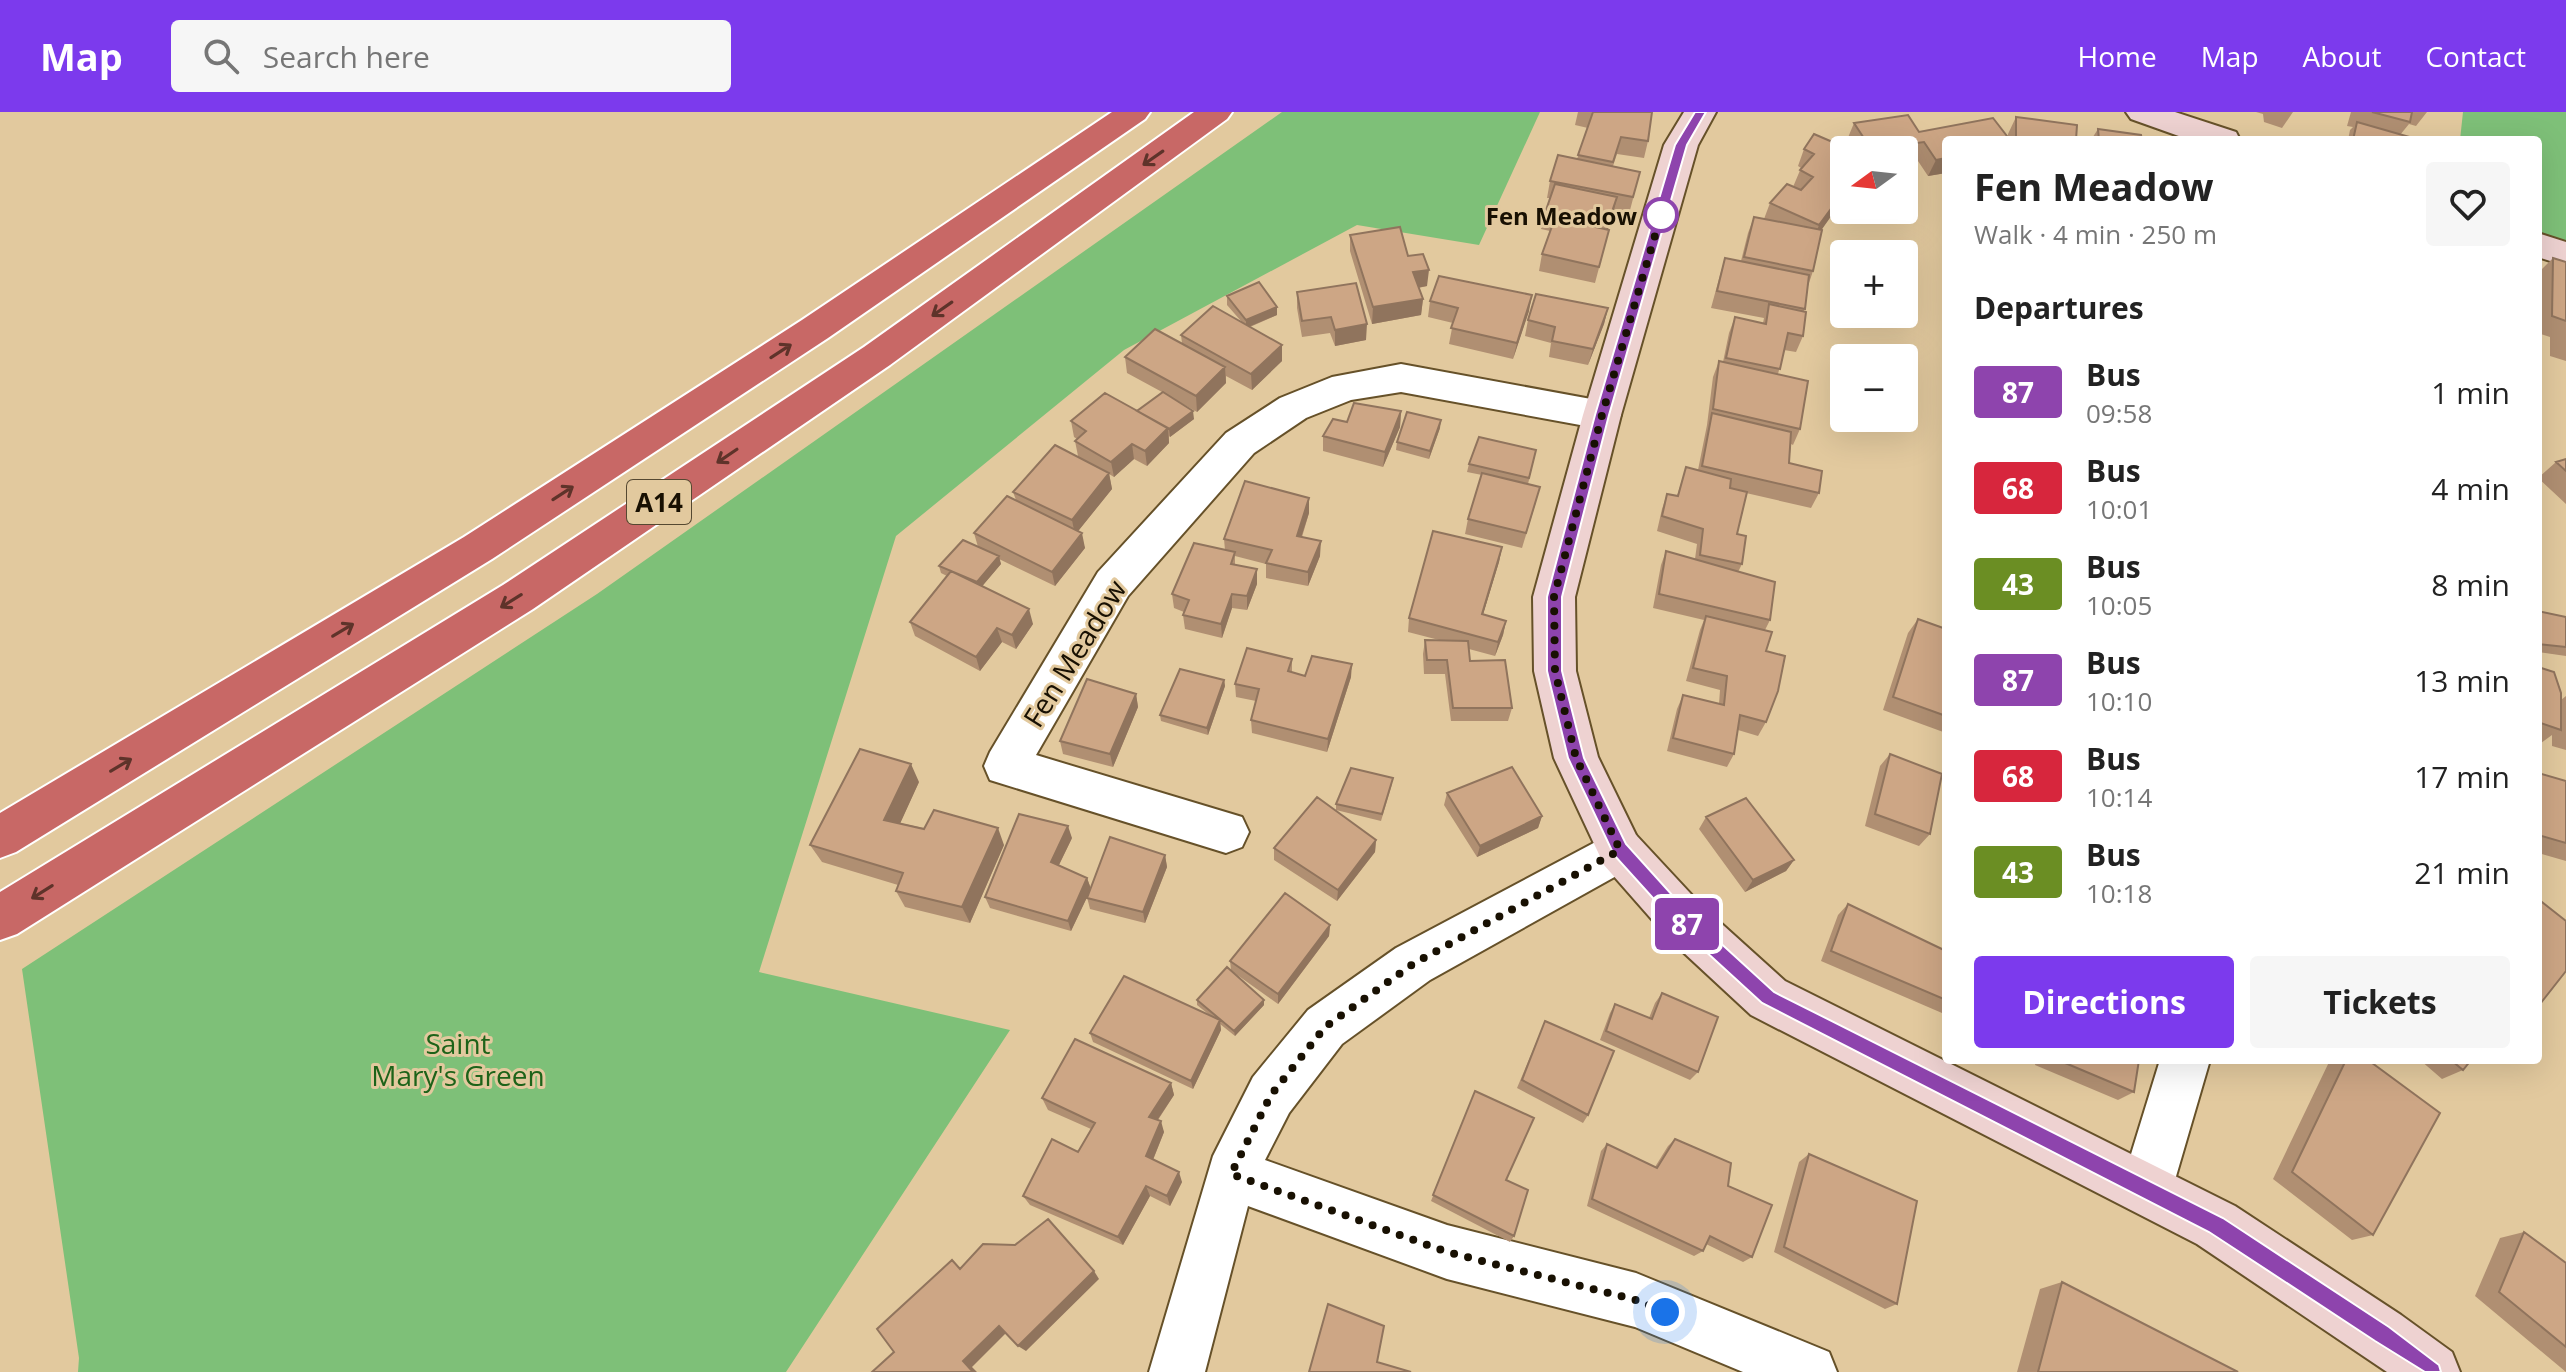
<!DOCTYPE html>
<meta charset="utf-8">
<style>
:root{--surface:#fff;--page:#f6f6f6;--text:#222;--muted:#767676;--accent:#7c3aed}
body{margin:0;font-family:"Open Sans",sans-serif;background:var(--page);color:var(--text);height:100vh;display:flex;flex-direction:column;font-size:30px;white-space:nowrap}
*{box-sizing:border-box;margin:0}
p{font-size:26px;color:var(--muted)}
.icon{flex:none;width:44px;height:44px;fill:none;stroke:currentColor;stroke-width:2;stroke-linecap:round;stroke-linejoin:round}
.map{position:relative;flex:1;overflow:hidden}
.panel{position:absolute;left:1942px;top:24px;width:600px;height:928px;display:flex;flex-direction:column;background:var(--surface);border-radius:8px;box-shadow:0 8px 32px #0002}
.panel>*{flex:none}
.badge{padding:0 16px;border-radius:6px;font-size:28px;line-height:52px}
.needle{width:52px;rotate:255deg}
.tools{position:absolute;left:1830px;top:24px;display:grid;gap:16px}
.tools a{display:grid;place-items:center;width:88px;height:88px;border-radius:8px;background:var(--surface);box-shadow:0 8px 32px #0002;font-size:40px}
.you{position:absolute;width:40px;height:40px;margin:-20px;border:6px solid #fff;border-radius:50%;background:#1a73e8;box-shadow:0 0 0 12px #1a73e833}
.map>.badge{position:absolute;translate:-50% -50%;box-shadow:0 0 0 4px #fff}
h2{padding:0 32px;font-size:30px;line-height:72px}
.round{display:grid;place-items:center;flex:none;width:84px;height:84px;border-radius:8px;background:var(--page)}
.head{display:flex;align-items:center;justify-content:space-between;height:136px;padding:0 32px}
h1{font-size:38px;font-weight:700;line-height:60px}
.button{display:flex;gap:16px;margin-top:auto;padding:16px 32px}
.button a{flex:1;height:92px;border-radius:8px;background:var(--accent);color:#fff;font-size:32px;font-weight:700;line-height:92px;text-align:center}
.button a+a{background:var(--page);color:var(--text)}
ul{padding:0;list-style:none}
li{display:flex;align-items:center;gap:24px;height:96px;padding:0 32px}
li div{flex:1}
li b{display:block;font-size:30px}
li em{font-style:normal}
li .badge{min-width:88px;font-weight:700;text-align:center}
header{display:flex;align-items:center;gap:48px;box-sizing:border-box;height:112px;padding:0 40px;background:var(--accent);color:#fff}
header strong{font-size:38px}
nav{display:flex;gap:44px;margin-inline-start:auto;font-size:28px}
.search{width:560px;height:72px;background:var(--page);display:flex;align-items:center;gap:20px;box-sizing:border-box;padding:0 28px;border-radius:8px;color:var(--muted);font-size:30px}
.map>svg:first-child{display:block}
.green{fill:#7ec078}
.lines{fill:none;stroke-linecap:round;stroke-linejoin:round}
.street-casing{stroke:#665129;stroke-width:4}
.secondary-casing{stroke:#665129;stroke-width:4}
.highway-casing{stroke:#fff;stroke-width:4}
.street{fill:#fff;fill-rule:evenodd}
.secondary{fill:#eed2d1;fill-rule:evenodd}
.highway{fill:#c86866;fill-rule:evenodd}
.wall{fill:#b08f72}
.shaded-wall{fill:#90745d}
.building{fill:#cda685;stroke:#90745d;stroke-width:2}
.oneway{stroke:#5e332a}
.line{fill:#8e44ad;stroke:#fff;stroke-width:2}
.walk{stroke:#181002;stroke-width:8;stroke-dasharray:0 14.4}
.stop-dot{fill:#fff;stroke:#8e44ad;stroke-width:4}
.labels{text-anchor:middle;dominant-baseline:central;stroke-width:6;stroke-linejoin:round;paint-order:stroke}
.far-stop-label{font-size:24px;font-weight:bold;fill:#181002;stroke:#e2c99e;text-anchor:end}
.shield{fill:#e2c99e;stroke:#554831;stroke-width:2}
.shield-label{font-size:26px;font-weight:bold;fill:#181002}
.street-label{font-size:28px;fill:#181002;stroke:#e2c99e}
.park-label{font-size:28px;fill:#1d6319;stroke:#e2c99e}
</style>
<header>
<strong>Map</strong>
<div class="search"><svg class="icon" aria-label="search" viewBox="0 0 24 24"><circle cx="10" cy="10" r="6"/><path d="M15 15l6 6"/></svg>Search here</div>
<nav><a>Home</a><a>Map</a><a>About</a><a>Contact</a></nav>
</header>
<div class="map">
<svg width="2566" height="1260" viewBox="0 0 2566 1260">
<rect width="100%" height="100%" fill="#e2c99e"/>
<path class="green" d="M1282 0H1540L1479 133 1357 113 1124 238 896 424 759 860 1010 918 786 1260H78L79 1246 22 857 597 482Z
M2463 0H2566V142L2538 133V28H2460Z"/>
<g class="lines">
<g class="street-casing">
<path id="street" d="M1401 252 1602 289 1615 293 1621 303 1615 313 1602 317 1401 280 1351 288 1306 306 1254 341 1128 484 1036 643 1242 705 1249 720 1242 735 1226 741 990 668 984 654 990 640 1098 460 1226 321 1280 286 1332 265Z
M1620 717 1636 723 1643 738 1636 753 1430 868 1342 932 1289 1001 1265 1048 1447 1113 1636 1161 1829 1240 1837 1260H1743L1635 1215 1447 1167 1248 1094 1205 1260H1149L1213 1044 1253 965 1308 898 1396 836Z
M2160 948H2210L2172 1078 2164 1096 2146 1104 2128 1096 2120 1078Z"/>
</g>
<g class="secondary-casing">
<path id="secondary" d="M1684 0H1716L1698 33 1621 303 1575 485 1576 559 1598 645 1636 723 1703 795 1785 869 2235 1094 2401 1203 2452 1240 2460 1260H2387L2197 1132 1751 903 1669 827 1604 753 1554 646 1534 559 1533 485 1583 303 1664 33Z
M2126 0H2175L2236 20 2240 28H2190L2131 7Z
M2538 121 2566 130V154L2538 145Z"/>
</g>
<g class="highway-casing">
<path id="highway" d="M1112 0H1150L1145 7 828 226 492 447 16 740 0 746V701L464 425 802 208Z
M1194 0H1232L1227 7 890 253 533 497 17 822 0 828V780L503 473 864 235Z"/>
</g>
<use href="#street" class="street"/>
<use href="#secondary" class="secondary"/>
<use href="#highway" class="highway"/>
</g>
<path class="wall" d="M1578 0H1652L1648 29 1644 46 1617 42 1613 54 1640 60 1629 102 1614 99 1608 118H1609L1595 171 1539 159 1542 142 1550 119 1541 117 1545 101 1550 86H1547L1550 69 1577 47 1588 16 1575 13Z
M2256 0H2293L2282 16 2264 10 2263 2Z
M2351 0H2427L2416 14 2409 12 2400 23 2413 28H2348L2350 18 2353 15 2347 14Z
M2016 5 2076 28H1946V61L1928 64 1916 46 1904 48V38H1853L1847 28 1854 11 1919 20 2008 25V22Z
M2098 17 2142 28H2091Z
M1814 22 1821 118 1813 159 1808 174 1804 200 1803 224 1796 240 1784 238 1778 262 1800 317 1793 333 1791 332 1789 351 1819 381 1811 396 1746 381 1737 422 1742 452 1738 460 1770 508 1765 518 1766 610 1758 624 1738 618 1734 642 1727 655 1667 639 1677 597 1683 583 1719 592 1720 578 1686 569 1700 518 1704 508 1653 496 1661 453 1666 439 1695 447 1697 432 1657 419 1662 397 1667 382 1677 384 1686 355 1698 358 1707 313 1713 265 1719 249 1723 250 1729 221 1735 205 1763 211 1764 206 1711 196 1720 163 1725 146 1741 149 1748 121 1754 105 1764 107 1770 91 1793 75 1801 56 1798 54 1804 37Z
M1350 123 1408 144 1427 174 1418 176 1423 187 1421 203 1372 212 1350 139Z
M2553 146 2566 150V249L2550 244V225L2538 221V161Z
M1297 180 1366 228 1335 234 1330 221 1302 225 1297 196Z
M1227 184 1277 203 1250 215 1282 233V249L1252 278 1226 264V271L1197 300 1174 287 1194 307 1170 325 1169 324V331L1147 354 1134 347 1114 365 1109 362 1112 377 1078 419 1085 436 1055 474 999 447 1001 452 982 474 1033 512 1016 537 1002 530 980 559 915 524 910 510 947 464 941 461 939 454 978 435 974 421 1016 388 1013 380 1078 344 1075 329 1077 327 1074 325 1071 309 1137 299 1162 280 1127 261 1125 245 1182 231 1181 223 1241 209 1227 193Z
M1430 189 1529 199 1513 247 1449 232 1453 211 1428 205Z
M1608 196 1604 212 1588 253 1549 245 1551 231 1525 224 1528 208Z
M1401 299 1400 315 1383 355 1323 339V324L1347 310Z
M1440 316 1429 347 1396 338 1397 330Z
M1536 338 1528 372 1536 390 1522 436 1465 422 1468 407 1482 363 1467 360 1469 352Z
M2566 347V392L2538 366 2556 350Z
M1309 386V401L1302 425 1320 444 1308 474 1266 466V452L1235 444V453L1257 472 1247 498 1232 496 1222 526 1185 517 1183 503 1184 500 1174 496 1172 482 1225 438 1224 427Z
M1502 435 1499 450 1483 502 1506 509 1503 523 1495 544 1469 537 1470 549 1512 596 1508 609H1451L1445 562H1424L1423 542 1425 528H1439L1408 520 1409 506Z
M2538 499 2566 505V544L2538 540Z
M1918 507 1946 517V621L1883 598 1908 521Z
M1292 547V560L1305 564 1351 565 1327 640 1252 621 1251 608 1256 589 1236 585 1235 572Z
M2538 555 2561 588 2566 584V638L2552 634V623L2541 631 2538 630Z
M1224 568 1225 574 1208 623 1161 609 1160 603Z
M1136 582 1138 595 1113 655 1063 642 1060 629Z
M1890 642 1930 722 1919 734 1865 714 1880 654Z
M2538 661 2566 669V749L2538 741Z
M919 670 900 711 1004 733 970 811 905 795 896 779 898 773 822 750 810 733Z
M1392 672 1381 709 1336 698V692Z
M1447 681 1542 704 1538 716 1477 745 1444 693Z
M1706 705 1794 748 1786 759 1745 780 1699 717Z
M1072 726 1059 753 1087 766 1091 777 1165 743 1167 755 1145 811 1090 797 1087 785 1071 819 990 796 985 785Z
M1376 728 1375 740 1337 789 1274 748V736Z
M1848 792 1946 839V898L1942 901 1821 849 1838 803Z
M1330 813 1329 824 1278 892 1233 860 1264 888V893L1235 924 1220 912 1221 918 1193 977 1093 930 1090 921 1212 905 1197 893V888L1231 858 1230 849Z
M1662 881 1698 960 1690 968 1600 928 1610 901 1615 892 1649 906 1655 891Z
M1545 909 1588 1003 1583 1011 1517 976Z
M2036 948H2139L2134 980 2118 988 2035 953Z
M2330 948H2368L2373 1123 2352 1128 2273 1067Z
M2420 948H2471L2463 958 2442 967Z
M1171 971 1174 983 1158 1008 1164 1020 1153 1048 1182 1070 1170 1094 1150 1084 1123 1133 1030 1093 1023 1084 1078 1040 1091 1017 1048 998 1042 986Z
M1475 979 1506 1068 1514 1124 1510 1130 1431 1089Z
M1675 1027 1728 1074 1752 1145 1743 1150 1706 1132 1703 1139 1694 1144 1587 1094 1601 1039 1607 1032 1655 1055 1668 1034Z
M1809 1042 1897 1192 1885 1197 1774 1140 1799 1050Z
M2524 1120 2566 1151V1260L2475 1184 2500 1126Z
M2062 1170 2238 1260H2017L2040 1177Z"/>
<path class="shaded-wall" d="M1946 46V61L1928 64 1936 48Z
M1844 79V86L1813 130 1819 113Z
M1617 85 1613 102 1603 130 1607 114Z
M1429 158 1427 174 1411 177 1413 160Z
M1532 183 1529 199 1513 247 1517 231Z
M1423 187 1421 203 1372 212 1373 195Z
M1277 195V203L1246 216V208Z
M1608 196 1604 212 1588 253 1593 237Z
M1367 212 1366 228 1335 234V218Z
M1282 233V249L1252 278 1251 262Z
M1225 255 1226 271 1197 300 1196 284Z
M1193 299 1194 307 1170 325 1169 317Z
M1401 299 1400 315 1383 355 1385 340Z
M1441 308 1440 316 1429 347 1430 339Z
M1168 316 1169 331 1147 354 1145 339Z
M1132 332 1134 347 1114 365 1111 350Z
M1109 361 1112 377 1075 423 1072 408Z
M1309 386V401L1297 438V424Z
M1082 421 1085 436 1055 474 1052 460Z
M1321 429 1320 444 1308 474V460Z
M1502 435 1499 450 1479 516 1482 502Z
M999 444 1001 452 979 478 977 470Z
M1257 457V472L1247 498V484Z
M1232 482V496L1222 526 1221 512Z
M1029 497 1033 512 1016 537 1012 523Z
M1506 509 1503 523 1495 544 1498 530Z
M997 516 1002 530 980 559 976 545Z
M1352 552 1351 565 1327 640 1328 627Z
M1224 568 1225 574 1208 623 1207 616Z
M1136 582 1138 595 1113 655 1110 642Z
M911 652 919 670 894 725 884 708Z
M1542 704 1538 716 1477 745 1480 734Z
M1068 714 1072 726 1055 761 1051 750Z
M998 716 1004 733 970 811 962 795Z
M1376 728 1375 740 1337 789 1338 778Z
M1165 743 1167 755 1145 811 1143 800Z
M1794 748 1786 759 1745 780 1753 768Z
M1087 766 1091 777 1071 819 1068 809Z
M1330 813 1329 824 1278 892V882Z
M1264 888V893L1235 924 1234 919Z
M1220 908 1221 918 1193 977 1191 969Z
M1171 971 1174 983 1152 1016 1149 1005Z
M1161 1009 1164 1020 1150 1055 1146 1044Z
M1179 1060 1182 1070 1170 1094 1167 1084Z
M1146 1074 1150 1084 1123 1133 1118 1125Z
M1094 1159 1099 1167 1026 1239 1018 1234Z
M999 1214 1007 1220 972 1255 977 1260H973L963 1249Z"/>
<path class="building" d="M1593 0H1652L1648 29 1621 25 1613 50 1578 43Z
M2372 0H2412L2410 10Z
M1908 3 1919 20 1993 6 2010 28H1946V46L1936 48 1924 30 1871 37 1854 11Z
M2016 5 2077 13 2076 28H2016Z
M2357 10 2413 26V28H2353Z
M2098 17 2141 23 2142 28H2099Z
M1814 22 1851 38H1844V79L1819 113 1770 91 1787 72 1801 78 1813 65 1800 58 1814 42 1804 37Z
M1558 43 1640 60 1633 85 1550 69Z
M1555 72 1617 85 1607 114 1545 101Z
M1754 105 1822 118 1813 159 1744 145Z
M1555 106 1609 118 1599 155 1542 142Z
M1400 115 1408 144 1423 142 1429 158 1413 160 1423 187 1373 195 1350 123Z
M1725 146 1809 163 1805 197 1717 179Z
M2553 146 2566 150V209L2552 204Z
M1439 164 1532 183 1517 231 1451 216 1458 196 1430 189Z
M1259 170 1277 195 1246 208 1227 184Z
M1356 171 1367 212 1335 218 1331 205 1302 209 1297 180Z
M1536 182 1608 196 1593 237 1552 229 1555 215 1528 208Z
M1769 192 1806 200 1803 224 1788 221 1780 257 1726 246 1735 205 1766 212Z
M1213 194 1282 233 1251 262 1181 223Z
M1155 217 1225 255 1196 284 1125 245Z
M1719 249 1808 269 1800 317 1713 297Z
M1163 280 1193 299 1169 317 1137 299Z
M1105 281 1168 316 1145 339 1132 332 1111 350 1075 329 1086 319 1071 309Z
M1354 291 1401 299 1385 340 1323 324 1333 307 1347 310Z
M1407 300 1441 308 1430 339 1397 330Z
M1712 301 1791 320 1789 351 1822 359 1819 381 1702 354Z
M1479 325 1536 338 1529 366 1469 352Z
M1055 333 1109 361 1072 408 1013 380Z
M2566 347V359L2556 350Z
M1686 355 1731 367 1730 376 1747 380 1737 422 1746 424 1742 452 1700 443 1703 417 1662 404 1667 382 1678 384Z
M1482 361 1540 375 1526 421 1468 407Z
M1245 369 1309 386 1297 424 1321 429 1308 460 1266 451 1272 438 1224 427Z
M1007 384 1082 421 1052 460 974 421Z
M1433 419 1502 435 1482 502 1506 509 1498 530 1409 506Z
M963 428 999 444 977 470 939 454Z
M1194 431 1235 440 1231 452 1257 457 1247 484 1232 482 1221 512 1183 503 1189 488 1172 482Z
M1666 439 1775 470 1770 508 1659 482Z
M951 459 1029 497 1012 523 997 516 976 545 910 510Z
M2538 499 2566 505V535L2538 532Z
M1706 504 1772 520 1766 539 1785 544 1778 579 1766 610 1740 603 1734 642 1673 626 1683 583 1724 593 1727 564 1693 556Z
M1918 507 1946 517V604L1893 585Z
M1425 528 1468 529 1470 549 1505 548 1512 596H1453L1447 548H1427Z
M1247 536 1292 547 1288 559 1305 564 1312 544 1352 552 1328 627 1251 608 1259 577 1235 572Z
M2538 555 2554 560 2561 581V618L2538 610Z
M1180 557 1224 568 1207 616 1160 603Z
M1087 567 1136 582 1110 642 1060 629Z
M860 637 911 652 884 708 924 717 934 698 998 716 962 795 896 779 903 761 810 733Z
M1890 642 1942 662 1930 722 1875 702Z
M1512 655 1542 704 1480 734 1447 681Z
M1351 656 1393 666 1382 702 1336 692Z
M2538 661 2566 669V731L2538 723Z
M1317 685 1376 728 1338 778 1274 736Z
M1746 686 1794 748 1753 768 1706 705Z
M1019 702 1068 714 1051 750 1087 766 1068 809 985 785Z
M1110 725 1165 743 1143 800 1087 786Z
M1285 781 1330 813 1278 882 1230 849Z
M2538 787 2566 809V859L2540 892 2538 891Z
M1848 792 1946 839V888L1831 839Z
M1227 855 1264 888 1234 919 1197 888Z
M1124 864 1220 908 1191 969 1090 921Z
M1662 881 1718 905 1698 960 1606 919 1615 892 1652 907Z
M1545 909 1614 939 1588 1003 1522 968Z
M1075 927 1171 971 1149 1005 1161 1009 1146 1044 1179 1060 1167 1084 1146 1074 1118 1125 1023 1084 1052 1027 1078 1040 1095 1011 1042 986Z
M2058 948H2139L2134 980Z
M2346 948H2368L2440 1001 2373 1123 2292 1060Z
M2451 948H2471L2463 958Z
M1475 979 1534 1006 1506 1068 1528 1078 1514 1124 1433 1083Z
M1675 1027 1731 1051 1728 1074 1772 1093 1752 1145 1710 1124 1703 1139 1592 1087 1607 1032 1657 1056Z
M1809 1042 1917 1089 1897 1192 1784 1135Z
M1048 1107 1094 1159 1018 1234 999 1214 963 1249 973 1260H872L894 1240 877 1217 952 1148 960 1157 983 1132 1015 1133Z
M2524 1120 2566 1151V1235L2499 1180Z
M2062 1170 2238 1260H2038Z
M1328 1192 1384 1214 1377 1250 1411 1260H1309Z"/>
<defs><path id="oneway-shaft" d="M-6 0H5M1.5-3L5.5 0L1.5 3" fill="none" stroke-width="1.6" stroke-linecap="round" stroke-linejoin="round" transform="scale(2)"/></defs>
<g class="oneway">
<use href="#oneway-shaft" transform="translate(1153 46) rotate(145)"/>
<use href="#oneway-shaft" transform="translate(942 197) rotate(145)"/>
<use href="#oneway-shaft" transform="translate(781 239) rotate(-33)"/>
<use href="#oneway-shaft" transform="translate(727 344) rotate(146)"/>
<use href="#oneway-shaft" transform="translate(563 381) rotate(-33)"/>
<use href="#oneway-shaft" transform="translate(511 489) rotate(148)"/>
<use href="#oneway-shaft" transform="translate(343 518) rotate(-31)"/>
<use href="#oneway-shaft" transform="translate(121 653) rotate(-31)"/>
<use href="#oneway-shaft" transform="translate(42 780) rotate(148)"/>
</g>
<path class="line" d="M1695 0H1706L1687 33 1609 303 1562 485V559L1584 646 1626 732 1692 805 1774 880 2223 1106 2389 1215 2439 1253 2441 1260H2425L2375 1229 2209 1120 1762 891 1680 816 1614 743 1568 646 1547 559V485L1595 303 1675 33Z"/>
<g class="lines">
<path class="walk" d="M1661 103 1664 93 1602 303 1554 485 1555 559 1576 646 1620 738 1413 852 1325 915 1271 983 1231 1062 1447 1140 1636 1188 1665 1200"/>
</g>
<circle class="stop-dot" cx="1661" cy="103" r="16"/>
<g class="labels">
<g class="far-stop-label">
<text x="1637" y="103">Fen Meadow</text>
</g>
<rect class="shield" x="627" y="368" width="64" height="44" rx="6"/>
<g class="shield-label">
<text x="659" y="390">A14</text>
</g>
<g class="street-label">
<text transform="translate(1074 541) rotate(-58)">Fen Meadow</text>
</g>
<g class="park-label">
<text x="458" y="931">Saint<tspan x="458" dy="32">Mary's Green</tspan></text>
</g>
</g>
</svg>
<div class="tools">
<a><svg class="needle" viewBox="-14 -14 28 28"><path d="M0-13l5 13h-10z" fill="#e53935"/><path d="M0 13l5-13h-10z" fill="#767676"/></svg></a>
<a>+</a>
<a>−</a>
</div>
<div class="you" style="left:1665px;top:1200px"></div>
<b class="badge" style="left:1687px;top:812px;background:#8e44ad;color:#fff">87</b>
<section class="panel">
<div class="head"><div><h1>Fen Meadow</h1><p>Walk · 4 min · 250 m</p></div><a class="round"><svg class="icon" aria-label="heart" viewBox="0 0 24 24"><path d="M12 20l-8-8c-3-5 5-10 8-4 3-6 11-1 8 4z"/></svg></a></div>
<h2>Departures</h2>
<ul>
<li><span class="badge" style="background:#8e44ad;color:#fff">87</span><div><b>Bus</b><p>09:58</p></div><em>1 min</em></li>
<li><span class="badge" style="background:#d7263d;color:#fff">68</span><div><b>Bus</b><p>10:01</p></div><em>4 min</em></li>
<li><span class="badge" style="background:#6b8e23;color:#fff">43</span><div><b>Bus</b><p>10:05</p></div><em>8 min</em></li>
<li><span class="badge" style="background:#8e44ad;color:#fff">87</span><div><b>Bus</b><p>10:10</p></div><em>13 min</em></li>
<li><span class="badge" style="background:#d7263d;color:#fff">68</span><div><b>Bus</b><p>10:14</p></div><em>17 min</em></li>
<li><span class="badge" style="background:#6b8e23;color:#fff">43</span><div><b>Bus</b><p>10:18</p></div><em>21 min</em></li>
</ul>
<div class="button"><a>Directions</a><a>Tickets</a></div>
</section>
</div>
